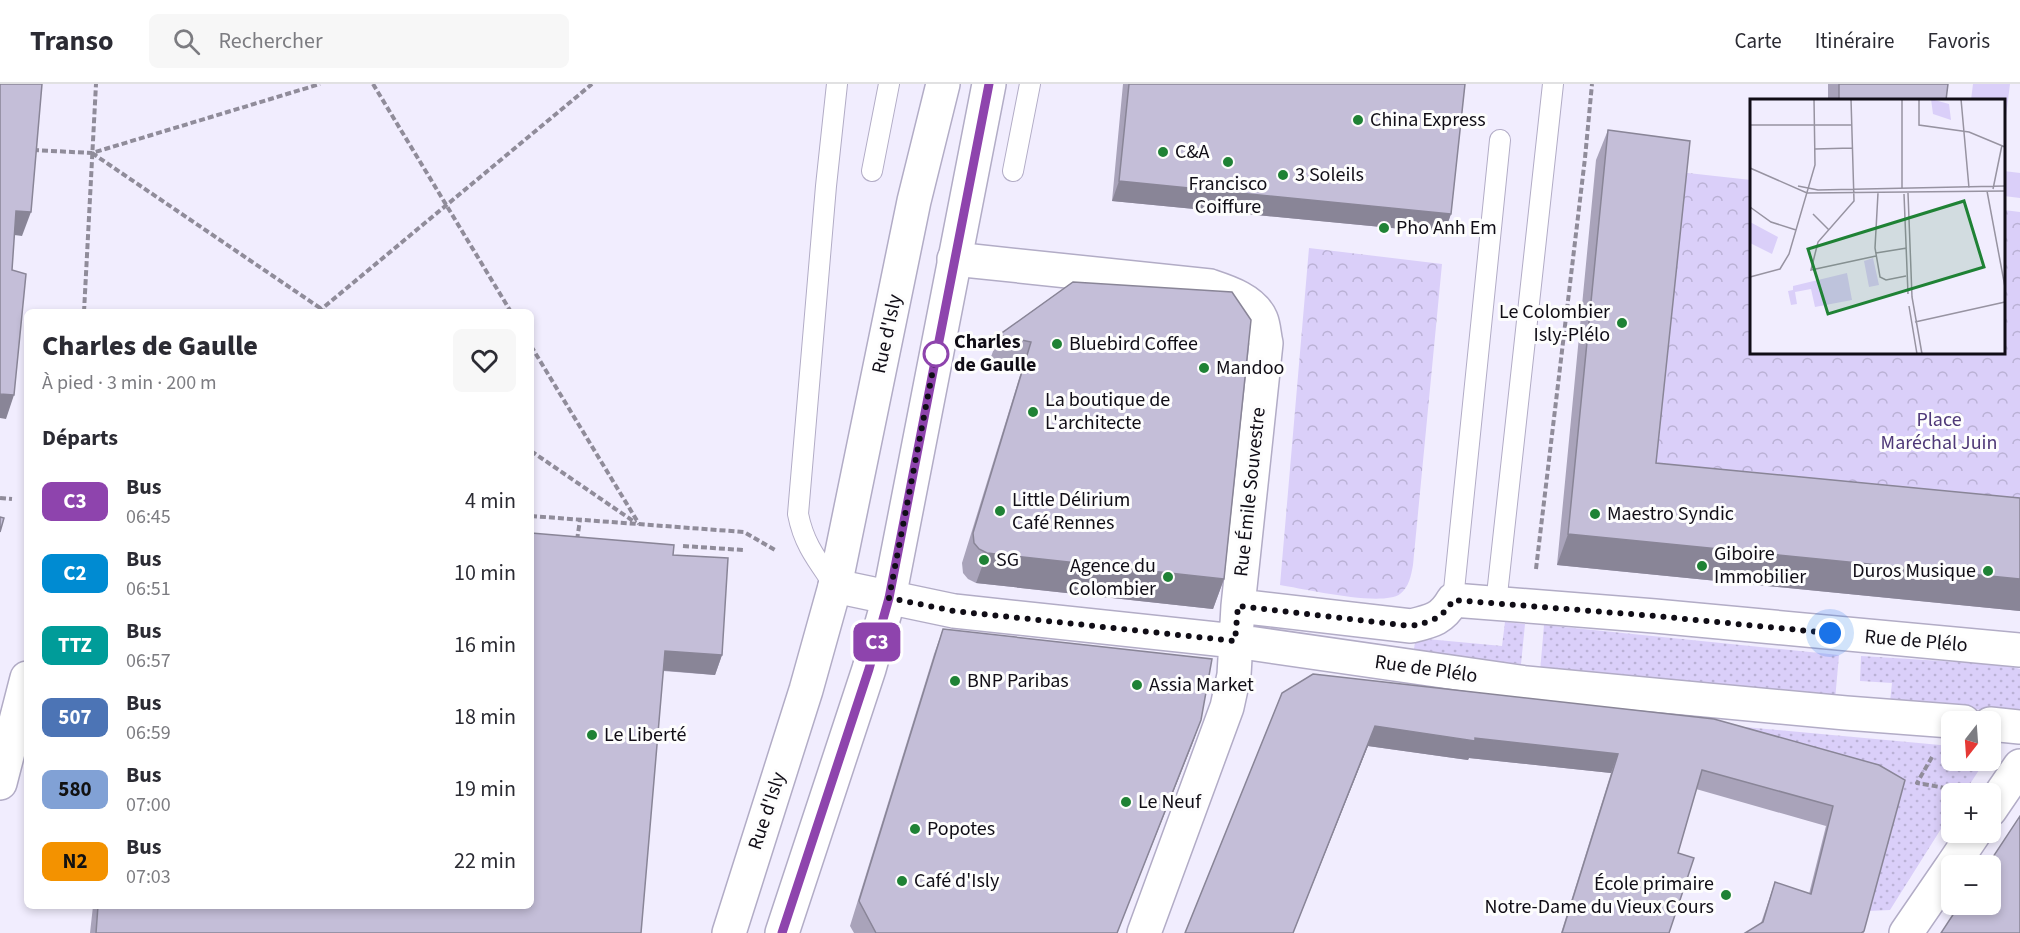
<!DOCTYPE html>
<html lang="fr">
<meta charset="utf-8">
<style>
:root{--surface:#fff;--page:#f7f7f7;--text:#2b2b33;--muted:#7c7c81;--line:#e1e1e2}
body{margin:0;font-family:"Source Sans 3",sans-serif;background:var(--page);color:var(--text);height:100vh;display:flex;flex-direction:column;font-size:22px;white-space:nowrap}
*{box-sizing:border-box;margin:0}
p{font-size:20px;color:var(--muted)}
.icon{flex:none;width:33px;height:33px;fill:none;stroke:currentColor;stroke-width:2;stroke-linecap:round;stroke-linejoin:round}
.map{position:relative;flex:1;overflow:hidden}
.side{position:absolute;left:24px;top:225px;width:510px;height:600px;display:flex;flex-direction:column;background:var(--surface);border-radius:9px;box-shadow:0 3px 9px #0003}
.side>*{flex:none}
.badge{padding:0 12px;border-radius:9px;font-size:21px;line-height:39px}
.needle{width:39px;rotate:197deg}
.tools{position:absolute;left:1941px;top:627px;display:grid;gap:12px}
.tools a{display:grid;place-items:center;width:60px;height:60px;border-radius:9px;background:var(--surface);box-shadow:0 3px 9px #0003;font-size:30px}
.you{position:absolute;width:30px;height:30px;margin:-15px;border:4px solid #fff;border-radius:50%;background:#1a73e8;box-shadow:0 0 0 9px #1a73e833}
.map>.badge{position:absolute;translate:-50% -50%;box-shadow:0 0 0 3px #fff}
h2{padding:0 18px;font-size:22px;line-height:54px}
.round{display:grid;place-items:center;flex:none;width:63px;height:63px;border-radius:9px;background:var(--page)}
.headline{display:flex;align-items:center;justify-content:space-between;height:102px;padding:0 18px}
h1{font-size:28px;font-weight:800;line-height:45px}
ul{padding:0;list-style:none}
li{display:flex;align-items:center;gap:18px;height:72px;padding:0 18px}
li div{flex:1}
li b{display:block;font-size:22px}
li em{font-style:normal}
li .badge{min-width:66px;font-weight:700;text-align:center}
header{display:flex;align-items:center;gap:36px;box-sizing:border-box;height:84px;padding:0 30px;background:var(--surface);border-bottom:2px solid var(--line)}
header strong{font-size:28px}
nav{display:flex;gap:33px;margin-inline-start:auto;font-size:21px}
.search{width:420px;height:54px;background:var(--page);display:flex;align-items:center;gap:15px;box-sizing:border-box;padding:0 21px;border-radius:9px;color:var(--muted);font-size:22px}
.map>svg:first-child{display:block}
.grass{fill:url(#grass-dots)}
.park{fill:url(#park-crowns)}
.garden{fill:#dacff9}
.lines{fill:none;stroke-linecap:round;stroke-linejoin:round}
.lane-casing{stroke:#b2acc6;stroke-width:22}
.street-casing{stroke:#b2acc6;stroke-width:36}
.primary-casing{stroke:#b2acc6;stroke-width:36}
.path{stroke:#908c9a;stroke-width:4;stroke-dasharray:6 3;stroke-linecap:butt}
.lane{stroke:#fff;stroke-width:20}
.street{stroke:#fff;stroke-width:33}
.primary{stroke:#fff;stroke-width:33}
.wall{fill:#a9a3ba}
.shaded-wall{fill:#898597}
.building{fill:#c4bed8;stroke:#898597;stroke-width:1.5}
.line-casing{stroke:#fff;stroke-width:14}
.line{stroke:#8e44ad;stroke-width:9}
.walk{stroke:#100d16;stroke-width:6;stroke-dasharray:0 10.8}
.poi-dot{fill:#1f8235;stroke:#fdfdfd;stroke-width:2}
.stop-dot{fill:#fff;stroke:#8e44ad;stroke-width:3}
.labels{text-anchor:middle;dominant-baseline:central;stroke-width:6;stroke-linejoin:round;paint-order:stroke}
.poi-label{font-size:20px;fill:#100d16;stroke:#fdfdfd;text-anchor:start}
.street-label{font-size:20px;fill:#100d16;stroke:#fdfdfd}
.stop-label{font-size:20px;font-weight:bold;fill:#100d16;stroke:#fdfdfd;text-anchor:start}
.park-label{font-size:20px;fill:#4e3878;stroke:#fdfdfd}
.inset-road{fill:none;stroke:#9793a1;stroke-width:1.5}
.view{fill:#1f8235;fill-opacity:0.15;stroke:#1f8235;stroke-width:3}
.inset-edge{fill:none;stroke:#100d16;stroke-width:3}
</style>
<header>
<strong>Transo</strong>
<div class="search"><svg class="icon" aria-label="search" viewBox="0 0 24 24"><circle cx="10" cy="10" r="6"/><path d="M15 15l6 6"/></svg>Rechercher</div>
<nav><a>Carte</a><a>Itinéraire</a><a>Favoris</a></nav>
</header>
<div class="map">
<svg width="2020" height="849" viewBox="0 0 2020 849">
<defs>
<pattern id="grass-dots" width="8" height="8" patternUnits="userSpaceOnUse" patternTransform="scale(1.5)"><rect width="8" height="8" fill="#dacff9"/><path d="M2 2h.1M6 6h.1" fill="none" stroke="#bab1d5" stroke-width="1.8" stroke-linecap="round"/></pattern>
<pattern id="park-crowns" width="20" height="18" patternUnits="userSpaceOnUse" patternTransform="scale(1.5)"><rect width="20" height="18" fill="#dacff9"/><path d="M2 6a3 3 0 1 1 6 0M12 15a3 3 0 1 1 6 0" fill="none" stroke="#bab1d5"/></pattern>
</defs>
<rect width="100%" height="100%" fill="#f1edfe"/>
<path class="grass" d="M1505 538 1525 540 1521 580 1413 570 1416 554 1502 562Z
M1544 541 1839 571 1835 616 1540 588Z
M1861 572 2007 581 2020 585V629L1890 618 1892 599 1860 597Z
M1559 626 1951 662 1952 676 1978 677 1983 680 1964 709 1952 710 1951 729 1890 826 1868 827 1898 715Z"/>
<path class="park" d="M1679 88 1751 96 1752 268H2004V126L2020 128V435L1645 416Z
M1309 164 1442 180 1413 481C1411 492 1409 503 1400 510 1382 523 1305 505 1280 501Z"/>
<path class="garden" d="M1973 0H2010L2005 40H2004V16H1971Z
M2004 87 2020 89V114L2004 112Z"/>
<g class="lines">
<g class="lane-casing">
<path id="lane" d="M872 87 889 0
M1013 87 1030 0
M835 502C818 477 804 461 798 430L826 102 837 0
M1453 516 1500 56
M1496 520 1553 0"/>
</g>
<g class="street-casing">
<path id="street" d="M954 175 1210 202C1228 208 1253 216 1261 235 1264 242 1264 251 1266 259L1238 522 1234 591 1227 623 1144 849
M835 502 954 527 1235 557 1526 599 1846 629 1964 638
M1238 522 1411 542C1432 537 1442 535 1453 516L1655 532 2020 566
M1990 640 2020 643
M0 699 27 594
M1990 726 2020 682
M1952 782 1975 748
M1906 849 1952 782"/>
</g>
<g class="primary-casing">
<path id="primary" d="M729 849 806 606 835 502 914 117 943 0
M782 849 869 585 889 514 989 0"/>
</g>
<path class="path" d="M373 0 511 228
M33 66 92 69 320 0
M92 69 326 228
M84 228 96 0
M318 228 592 0
M531 262 639 440
M531 367 636 439
M0 414 12 415
M531 432 744 448 775 466
M577 456 580 436
M683 462 743 466
M1536 485 1585 74 1592 0
M1932 673 1917 699 1957 706"/>
<use href="#lane" class="lane"/>
<use href="#street" class="street"/>
<use href="#primary" class="primary"/>
</g>
<path class="wall" d="M1123 0H1465L1451 130 1444 149 1112 117Z
M1828 0H1948L1946 16H1828Z
M1608 46 1656 379 2020 414V527L1557 481 1596 76Z
M1073 198 1224 495 1213 525 976 499 968 495 963 489 962 479 1021 288 988 281 999 251Z
M673 471 722 571 715 591 663 587 641 849H90L93 822H531Z
M943 545 1201 636 1117 849H854L850 842 934 570Z
M1282 609 1879 681 1864 849 1761 839 1775 798 1809 810 1826 742 1696 705 1678 769 1669 849H1561L1611 689 1469 674 1468 676 1368 662 1293 849H1185Z"/>
<path class="shaded-wall" d="M1119 97 1451 130 1444 149 1112 117Z
M16 127 31 128 22 152 7 150Z
M0 310 14 311 6 335 0 334Z
M1568 450 2020 495V527L1557 481Z
M987 469 1224 495 1213 525 976 499Z
M665 567 722 571 715 591 658 586Z
M1201 636 1192 661 1117 849Z
M1375 642 1475 654 1618 670 1611 689 1469 674 1468 676 1368 662 1293 849Z"/>
<path class="building" d="M0 0H42L31 128 16 127 12 186 26 190 14 311 0 310Z
M1129 0H1465L1451 130 1119 97Z
M1839 0H1948L1946 16H1839Z
M1608 46 1690 57 1656 379 2020 414V495L1568 450Z
M1073 198 1232 208 1251 236 1224 495 987 469 979 465 974 459 973 449 1031 258 999 251Z
M0 433 4 434 0 448Z
M531 449 674 461 673 471 728 474 722 571 665 567 641 849H96L98 822H531Z
M943 545 1212 575 1201 636 1117 849H876L859 817Z
M1313 590 1714 635 1879 681 1905 696 1864 847 1861 849H1745L1763 838 1775 798 1811 810 1833 722 1702 686 1678 769 1694 774 1669 849H1562L1618 670 1475 654V657L1375 642 1293 849H1185L1282 609Z
M2020 732V849H1941L1960 820H1990V782H1987Z"/>
<g class="lines">
<g class="line-casing">
<path id="line" d="M782 849 869 585 889 514 989 0"/>
</g>
<use href="#line" class="line"/>
<path class="walk" d="M936 270 889 514 954 527 1235 557 1238 522 1411 542C1431 538 1443 534 1453 516L1655 532 1830 549"/>
</g>
<g class="poi-dot">
<circle cx="1358" cy="36" r="6"/>
<circle cx="1163" cy="68" r="6"/>
<circle cx="1228" cy="78" r="6"/>
<circle cx="1283" cy="91" r="6"/>
<circle cx="1384" cy="144" r="6"/>
<circle cx="1622" cy="239" r="6"/>
<circle cx="1057" cy="260" r="6"/>
<circle cx="1204" cy="284" r="6"/>
<circle cx="1033" cy="328" r="6"/>
<circle cx="1000" cy="427" r="6"/>
<circle cx="1595" cy="430" r="6"/>
<circle cx="984" cy="476" r="6"/>
<circle cx="1702" cy="482" r="6"/>
<circle cx="1988" cy="487" r="6"/>
<circle cx="1168" cy="493" r="6"/>
<circle cx="955" cy="597" r="6"/>
<circle cx="1137" cy="601" r="6"/>
<circle cx="592" cy="651" r="6"/>
<circle cx="1126" cy="718" r="6"/>
<circle cx="915" cy="745" r="6"/>
<circle cx="902" cy="797" r="6"/>
<circle cx="1726" cy="811" r="6"/>
</g>
<circle class="stop-dot" cx="936" cy="270" r="12"/>
<g class="labels">
<g class="poi-label">
<text x="1370" y="36">China Express</text>
<text x="1175" y="68">C&amp;A</text>
<text x="1295" y="91">3 Soleils</text>
<text x="1228" y="100" text-anchor="middle">Francisco<tspan x="1228" dy="23">Coiffure</tspan></text>
<text x="1396" y="144">Pho Anh Em</text>
<text x="1610" y="228" text-anchor="end">Le Colombier<tspan x="1610" dy="23">Isly-Plélo</tspan></text>
<text x="1069" y="260">Bluebird Coffee</text>
<text x="1216" y="284">Mandoo</text>
<text x="1045" y="316">La boutique de<tspan x="1045" dy="23">L'architecte</tspan></text>
<text x="1012" y="416">Little Délirium<tspan x="1012" dy="23">Café Rennes</tspan></text>
<text x="1607" y="430">Maestro Syndic</text>
<text x="1714" y="470">Giboire<tspan x="1714" dy="23">Immobilier</tspan></text>
<text x="996" y="476">SG</text>
<text x="1156" y="482" text-anchor="end">Agence du<tspan x="1156" dy="23">Colombier</tspan></text>
<text x="1976" y="487" text-anchor="end">Duros Musique</text>
<text x="967" y="597">BNP Paribas</text>
<text x="1149" y="601">Assia Market</text>
<text x="604" y="651">Le Liberté</text>
<text x="1138" y="718">Le Neuf</text>
<text x="927" y="745">Popotes</text>
<text x="914" y="797">Café d'Isly</text>
<text x="1714" y="800" text-anchor="end">École primaire<tspan x="1714" dy="23">Notre-Dame du Vieux Cours</tspan></text>
</g>
<g class="street-label">
<text transform="translate(887 250) rotate(-78)">Rue d'Isly</text>
<text transform="translate(1250 408) rotate(-84)">Rue Émile Souvestre</text>
<text transform="translate(1916 557) rotate(5)">Rue de Plélo</text>
<text transform="translate(1426 585) rotate(8)">Rue de Plélo</text>
<text transform="translate(767 727) rotate(-72)">Rue d'Isly</text>
</g>
<g class="stop-label">
<text x="954" y="258">Charles<tspan x="954" dy="23">de Gaulle</tspan></text>
</g>
<g class="park-label">
<text x="1939" y="336">Place<tspan x="1939" dy="23">Maréchal Juin</tspan></text>
</g>
</g>
<g transform="translate(1750 15)">
<rect width="255" height="255" fill="#f1edfe"/>
<path d="M181 0 199 5 201 21 183 15ZM0 123 28 138 22 155 0 144ZM123 159 129 186 119 188 114 162ZM97 174 102 201 65 208 61 190 45 193 47 205 41 206 38 192 43 191V187Z" fill="#dacff9"/>
<path class="inset-road" d="M101 0 104 102 68 143 61 171 126 157M152 0V89M169 0V26L219 33 255 48M211 0 219 89M0 26H101M65 50 102 49M0 69 57 94 255 92M48 87 68 91 255 87M243 90 252 46M237 92 255 188M128 94 125 149 130 178 136 181 156 177M158 94 162 198 172 255M154 95 158 195M0 108 21 123 46 131M63 115 79 131M126 154 157 149M0 178 30 170 39 155 65 66 64 0M159 207 167 255M165 223 255 203"/>
<path class="view" d="M214 102 234 168 78 215 58 150Z"/>
<rect width="255" height="255" class="inset-edge"/>
</g>
</svg>
<div class="tools">
<a><svg class="needle" viewBox="-14 -14 28 28"><path d="M0-13l5 13h-10z" fill="#e53935"/><path d="M0 13l5-13h-10z" fill="#7c7c81"/></svg></a>
<a>+</a>
<a>−</a>
</div>
<div class="you" style="left:1830px;top:549px"></div>
<b class="badge" style="left:877px;top:558px;background:#8e44ad;color:#fff">C3</b>
<section class="side">
<div class="headline"><div><h1>Charles de Gaulle</h1><p>À pied · 3 min · 200 m</p></div><a class="round"><svg class="icon" aria-label="heart" viewBox="0 0 24 24"><path d="M12 20l-8-8c-3-5 5-10 8-4 3-6 11-1 8 4z"/></svg></a></div>
<h2>Départs</h2>
<ul>
<li><span class="badge" style="background:#8e44ad;color:#fff">C3</span><div><b>Bus</b><p>06:45</p></div><em>4 min</em></li>
<li><span class="badge" style="background:#008bd2;color:#fff">C2</span><div><b>Bus</b><p>06:51</p></div><em>10 min</em></li>
<li><span class="badge" style="background:#009c99;color:#fff">TTZ</span><div><b>Bus</b><p>06:57</p></div><em>16 min</em></li>
<li><span class="badge" style="background:#4c74b5;color:#fff">507</span><div><b>Bus</b><p>06:59</p></div><em>18 min</em></li>
<li><span class="badge" style="background:#81a1d5;color:#111">580</span><div><b>Bus</b><p>07:00</p></div><em>19 min</em></li>
<li><span class="badge" style="background:#f39200;color:#111">N2</span><div><b>Bus</b><p>07:03</p></div><em>22 min</em></li>
</ul>
</section>
</div>
